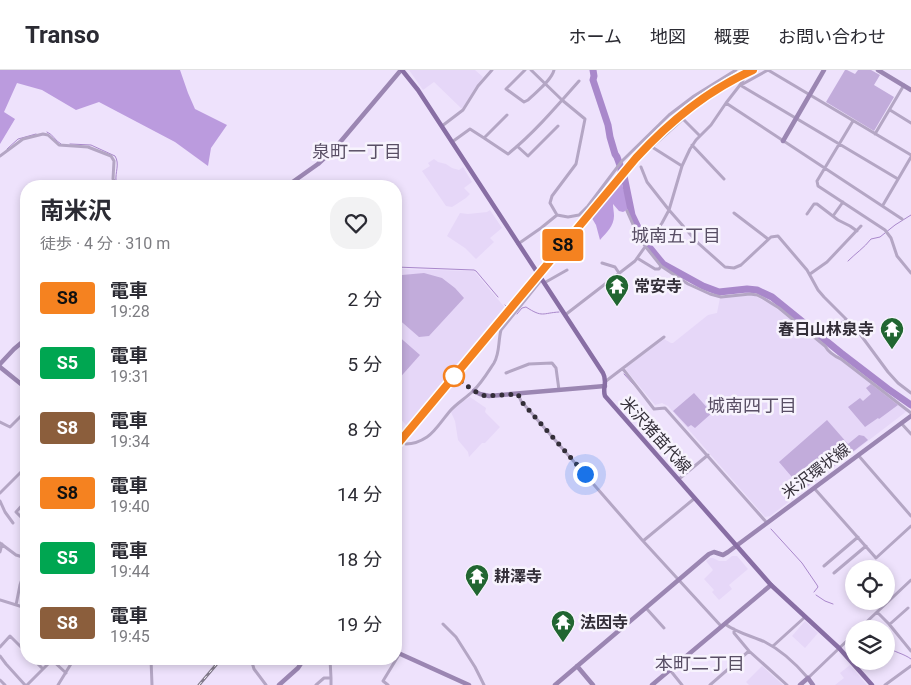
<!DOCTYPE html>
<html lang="ja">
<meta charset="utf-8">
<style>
:root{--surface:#fff;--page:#f2f2f3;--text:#2b2b33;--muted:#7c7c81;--line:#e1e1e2}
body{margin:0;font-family:Roboto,"Noto Sans JP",sans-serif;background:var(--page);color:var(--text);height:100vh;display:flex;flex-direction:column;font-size:19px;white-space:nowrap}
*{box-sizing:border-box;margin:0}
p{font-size:16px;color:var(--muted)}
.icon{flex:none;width:28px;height:28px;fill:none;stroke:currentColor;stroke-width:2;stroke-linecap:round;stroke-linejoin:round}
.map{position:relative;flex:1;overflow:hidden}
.side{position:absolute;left:20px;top:110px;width:382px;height:485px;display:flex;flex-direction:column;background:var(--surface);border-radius:20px;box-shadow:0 2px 8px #0003}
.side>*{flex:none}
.badge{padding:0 10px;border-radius:4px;font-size:18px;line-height:32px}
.tools{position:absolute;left:845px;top:490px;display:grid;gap:10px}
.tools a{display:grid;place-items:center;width:50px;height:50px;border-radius:50%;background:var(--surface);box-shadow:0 2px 8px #0003;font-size:25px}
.you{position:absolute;width:25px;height:25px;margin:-12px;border:4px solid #fff;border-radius:50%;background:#1a73e8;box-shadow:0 0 0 8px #1a73e833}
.map>.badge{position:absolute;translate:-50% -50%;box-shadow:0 0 0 2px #fff}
.round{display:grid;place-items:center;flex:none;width:52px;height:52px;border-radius:20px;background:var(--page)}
.overview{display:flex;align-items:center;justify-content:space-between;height:85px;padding:0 20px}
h1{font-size:24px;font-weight:700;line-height:38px}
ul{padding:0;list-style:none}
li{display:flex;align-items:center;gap:15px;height:65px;padding:0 20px}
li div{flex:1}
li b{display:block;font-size:19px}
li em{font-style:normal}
li .badge{min-width:55px;font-weight:700;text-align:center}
header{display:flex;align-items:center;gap:30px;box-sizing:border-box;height:70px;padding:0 25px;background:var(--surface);border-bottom:1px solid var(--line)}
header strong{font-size:24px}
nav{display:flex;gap:28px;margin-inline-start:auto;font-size:18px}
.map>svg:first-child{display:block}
.built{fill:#e6d7f8}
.green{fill:#c2acdb}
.forest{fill:#bb9bde}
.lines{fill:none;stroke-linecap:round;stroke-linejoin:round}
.stream{stroke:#a988cb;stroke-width:1}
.river{stroke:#a988cb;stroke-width:7}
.street{stroke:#b4a6c4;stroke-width:3}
.secondary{stroke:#9b86b2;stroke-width:4.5}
.primary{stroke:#886ea4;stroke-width:4.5}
.rail-casing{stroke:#837b8c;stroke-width:3}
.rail{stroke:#f7f3fd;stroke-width:1;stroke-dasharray:4;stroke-linecap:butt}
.line-casing{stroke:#fff;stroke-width:11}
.line{stroke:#f58220;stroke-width:8}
.walk{stroke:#332e38;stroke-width:5;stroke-dasharray:0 9}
.stop-dot{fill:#fff;stroke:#f58220;stroke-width:2.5}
.labels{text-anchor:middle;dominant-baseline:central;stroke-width:5;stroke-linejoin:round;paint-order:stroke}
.poi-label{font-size:16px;font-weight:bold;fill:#332e38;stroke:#f7f3fd;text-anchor:start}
.street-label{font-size:16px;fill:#332e38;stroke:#f7f3fd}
.neighbourhood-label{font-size:18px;fill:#594f65;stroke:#f7f3fd}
</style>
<header>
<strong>Transo</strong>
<nav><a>ホーム</a><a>地図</a><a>概要</a><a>お問い合わせ</a></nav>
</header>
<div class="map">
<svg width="911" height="615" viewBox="0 0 911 615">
<rect width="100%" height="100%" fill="#eee2fc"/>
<path class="built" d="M409 0H475L483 7 462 39 434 12 423 20Z
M434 89 438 92 446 94 452 98 459 100 463 97 472 112 464 118 470 124 466 128 452 137 446 136 422 101 430 96 428 93Z
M490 140 502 158 490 168 494 172 476 189 465 178 447 166 460 143 468 144 487 142Z
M396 199 474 201 506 239 407 356 396 344Z
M745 225 755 226 772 235 907 341 770 446 765 447 668 336 662 333 655 335 626 300 627 297 664 269 671 273H673L708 245 717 243 720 228Z
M470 327 486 338 485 342 500 357 485 373H482L469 387 468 382 458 370 455 351 451 342 462 332Z
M732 486H737L748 499 729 515 732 519 719 530 712 522 714 520 704 509 713 500 706 491 710 488H713L719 491H726Z
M805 551 818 563 805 578 792 566Z
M850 595 867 615H835L844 608 840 603Z
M762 596 783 615H749L746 612Z"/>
<path class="green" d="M845 0H847L855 4 858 0H871L880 5 874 15 894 27 874 61 826 32Z
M424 203 442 208 455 218 464 228 429 266 419 267 396 247V209L402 205Z
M396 264 420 285 396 312Z
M871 314 898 335 879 349 878 348 865 357 848 337 860 328 863 331 871 324 866 318Z
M694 323 712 343 695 358 691 355 688 357 673 341Z
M827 350 848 374 859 365 864 366 868 370 803 420 779 392Z"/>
<path class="forest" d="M0 0H180L188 23 195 39 227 55 211 78 208 96 175 72 99 32 76 40 42 20 17 13 4 42 15 49 0 74Z
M621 107C621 119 630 129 627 140L623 142 619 141 613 134C613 138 614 142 614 146 614 156 606 163 600 170L596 155 590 145Z"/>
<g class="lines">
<path class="stream" d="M47 62C53 64 55 71 61 74
M70 74 91 75 115 86C120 94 115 102 116 111
M7 79 18 69 36 64
M119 114 123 116
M848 191C856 183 864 178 871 169L880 167 895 155 911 145
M396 197 474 200 476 201 498 227
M505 235 508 238
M512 241 513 242
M517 244 522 238 526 237C543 248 542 243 559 242
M624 304 635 316
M771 459 802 493 817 515 818 517 814 522
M816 525 825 531 833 534
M864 558 865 559
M886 576C895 583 903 583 911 589"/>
<path class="river" d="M593 0 594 6 593 10 608 55 610 67 615 84 617 87 621 98V103L624 106 632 145 645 172 663 194 703 216 719 222 747 219 757 220 772 227 841 283 888 319 911 335"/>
<path class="street" d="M525 0 506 19 524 32 528 30C535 23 552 10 554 0
M531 0 562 30 585 49 576 94 552 126 550 133 557 145 568 147 579 145 588 136 622 91 669 45 694 26 736 0
M768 0 911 85
M740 15 898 109
M741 15 768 0
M726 33 902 149
M890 40 911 53
M507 45 484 68 508 84C534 63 557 36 579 11
M853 51 817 111 818 116 885 160 891 168 897 186 911 203
M442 56 463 40 478 16 492 0
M875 64 904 15
M452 72 470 59 484 68
M692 75 724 109
M517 76 528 86 558 56
M0 86 23 69 43 64 48 65 59 75 88 77 111 86 114 91 113 109 118 116
M682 96 652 77 683 49 700 66
M641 97 647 112 669 140 698 173 725 197 734 198 741 195 771 167 778 166 807 200 818 220 824 227 857 260 888 302 898 313 911 323
M883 135 911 87
M627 141 639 168 645 176 661 196 688 214 710 224 721 227 750 224 757 225 763 228 779 238 825 276C829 283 834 286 841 289L911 343
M734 143 768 169
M807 144 814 134H817L838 150 850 156 857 161
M833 146 843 132
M518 174 541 158 557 145
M637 188 655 199H659L661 196
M602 193 615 197 619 203
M810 204 827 192 861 156
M544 213 567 200
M565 245 635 191 662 153 669 140 682 96 690 79 696 70 711 55 726 33 740 15 749 0
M830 263 846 250
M623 299 654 339 665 338 767 453
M506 303 529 294 552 293 556 298 559 320
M606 311 664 267
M518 324 521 331 643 471 721 556
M0 352 10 357 26 341
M901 353 911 364
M406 374C414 374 421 371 427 367 435 362 443 349 450 341 457 333 466 328 473 321 481 314 488 302 494 293 500 283 498 271 501 260L542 209
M858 385 911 446
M679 409 708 385
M814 418 876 488 911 456
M0 423 26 397
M0 431 5 442 13 453
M26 431 16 442 26 452
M643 471 695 428
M0 473 16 485 26 488
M0 482 2 474
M824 496 858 467
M834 503 866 476
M0 530 26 538
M16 535 20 515 26 497
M646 538 664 558
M877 542 889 554 911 581
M443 554 456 567 475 597 484 615
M725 554C737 563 752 566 765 572 781 580 796 594 808 608L854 564
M890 554 908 538
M734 559V563L749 581 787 615
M859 559 911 510
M773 576 805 547
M0 577 10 566 26 582
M0 586 6 594 25 615
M33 589 43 599
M151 589 152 615
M251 589 254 599 266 615
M330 589 331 608V615
M52 590 66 603
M670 600 682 615
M0 610 5 615
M27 615 53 589
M58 615 74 589
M316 615 324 608H331
M388 615 383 611 400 583
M710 615 749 581
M885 615 911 596"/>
<path class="secondary" d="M878 0 911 20
M783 71 824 0
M287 116 318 94 336 77 401 0
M0 294 14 279 26 269
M0 297 26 318
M474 321 480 324 489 326 605 316
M396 582 469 615
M577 596 593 615
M279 615 298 598 304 589
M555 615 709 484 714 482 723 485 728 482 911 346
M652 615 771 515
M800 615 808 608 813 615"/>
<path class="primary" d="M402 0 418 20 603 303C608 312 602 318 605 326L771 515 839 578 872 615"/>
<g class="rail-casing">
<path id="rail" d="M396 376 636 88C669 52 708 20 753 0
M199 615 221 589"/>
</g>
<use href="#rail" class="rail"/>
</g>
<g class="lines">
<g class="line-casing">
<path id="line" d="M396 376 636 88C669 52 708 20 753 0"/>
</g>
<use href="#line" class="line"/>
<path class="walk" d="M454 306 474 321 485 326 518 324 521 331 585 404"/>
</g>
<defs>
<g id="temple-pin" transform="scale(1.25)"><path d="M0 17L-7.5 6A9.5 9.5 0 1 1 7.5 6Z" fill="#216631" stroke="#f7f3fd"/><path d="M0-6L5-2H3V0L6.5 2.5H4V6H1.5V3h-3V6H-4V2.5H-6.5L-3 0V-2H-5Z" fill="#fff"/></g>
</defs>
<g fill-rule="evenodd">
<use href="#temple-pin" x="617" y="216"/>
<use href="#temple-pin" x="892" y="259"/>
<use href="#temple-pin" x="477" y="506"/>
<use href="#temple-pin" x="563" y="552"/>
</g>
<circle class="stop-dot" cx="454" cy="306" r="10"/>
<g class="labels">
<g class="poi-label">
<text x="634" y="216">常安寺</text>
<text x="874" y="259" text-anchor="end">春日山林泉寺</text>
<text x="494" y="506">耕澤寺</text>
<text x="580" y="552">法因寺</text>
</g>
<g class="street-label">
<text transform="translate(656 365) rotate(48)">米沢猪苗代線</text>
<text transform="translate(816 401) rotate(-37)">米沢環状線</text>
</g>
<g class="neighbourhood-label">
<text x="357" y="81">泉町一丁目</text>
<text x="676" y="165">城南五丁目</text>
<text x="752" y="335">城南四丁目</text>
<text x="700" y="593">本町二丁目</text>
</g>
</g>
</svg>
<div class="tools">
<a><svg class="icon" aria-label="locate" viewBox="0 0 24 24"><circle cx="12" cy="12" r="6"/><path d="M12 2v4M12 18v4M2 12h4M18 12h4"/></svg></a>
<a><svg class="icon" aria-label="layers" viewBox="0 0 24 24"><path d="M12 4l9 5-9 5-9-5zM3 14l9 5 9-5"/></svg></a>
</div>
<div class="you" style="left:585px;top:404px"></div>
<b class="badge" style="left:563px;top:175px;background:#f58220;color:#111">S8</b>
<section class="side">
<div class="overview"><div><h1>南米沢</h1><p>徒歩 · 4 分 · 310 m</p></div><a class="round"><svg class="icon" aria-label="heart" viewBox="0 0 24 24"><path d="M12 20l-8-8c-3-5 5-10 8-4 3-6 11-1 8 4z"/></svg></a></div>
<ul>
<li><span class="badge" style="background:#f58220;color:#111">S8</span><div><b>電車</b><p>19:28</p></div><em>2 分</em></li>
<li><span class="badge" style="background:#00a651;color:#fff">S5</span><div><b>電車</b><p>19:31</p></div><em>5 分</em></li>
<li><span class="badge" style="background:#8b5e3c;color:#fff">S8</span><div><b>電車</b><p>19:34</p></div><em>8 分</em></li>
<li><span class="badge" style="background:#f58220;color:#111">S8</span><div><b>電車</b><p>19:40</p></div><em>14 分</em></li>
<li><span class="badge" style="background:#00a651;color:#fff">S5</span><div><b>電車</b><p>19:44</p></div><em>18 分</em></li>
<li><span class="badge" style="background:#8b5e3c;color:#fff">S8</span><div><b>電車</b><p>19:45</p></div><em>19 分</em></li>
</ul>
</section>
</div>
